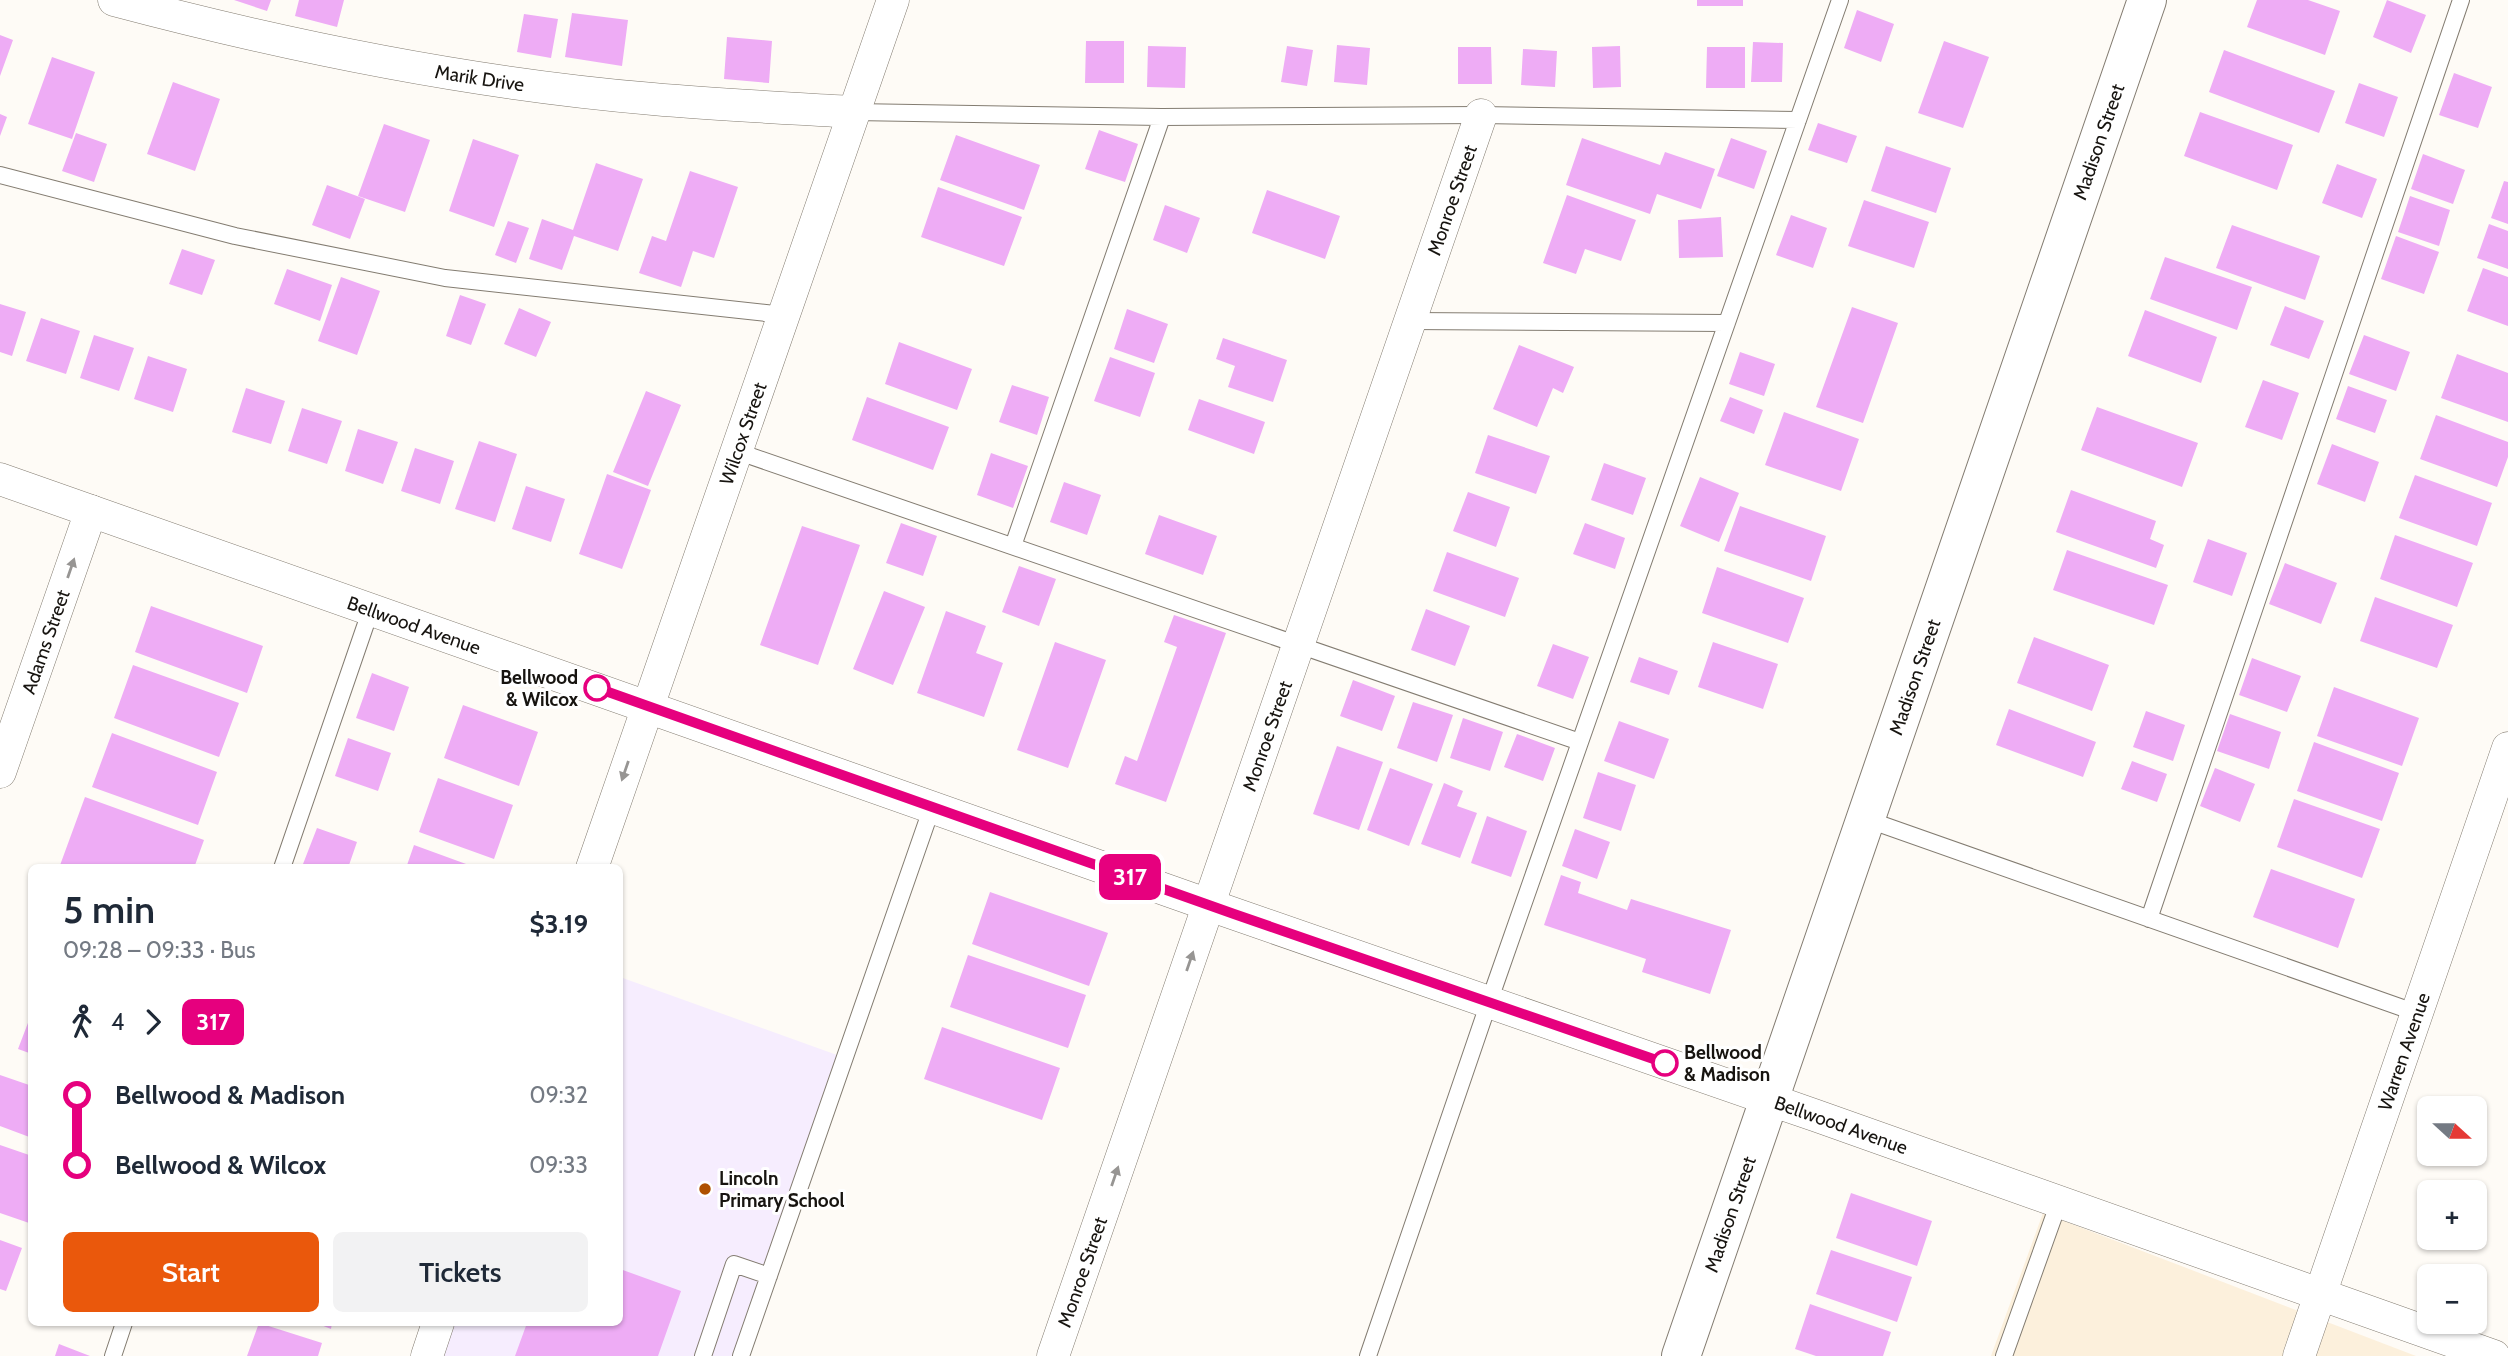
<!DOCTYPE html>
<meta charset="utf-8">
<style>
:root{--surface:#fff;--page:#f2f2f3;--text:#1f2937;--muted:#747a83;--accent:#ea580c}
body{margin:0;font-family:Cabin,sans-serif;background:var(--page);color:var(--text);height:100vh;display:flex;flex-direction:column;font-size:26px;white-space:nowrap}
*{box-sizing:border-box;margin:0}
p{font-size:23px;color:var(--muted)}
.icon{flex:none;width:38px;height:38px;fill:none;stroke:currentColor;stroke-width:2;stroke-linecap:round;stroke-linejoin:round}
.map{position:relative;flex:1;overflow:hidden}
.drawer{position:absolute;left:28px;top:864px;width:595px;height:462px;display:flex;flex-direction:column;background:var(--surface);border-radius:10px;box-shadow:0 2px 5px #0004}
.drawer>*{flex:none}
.badge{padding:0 14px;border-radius:10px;font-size:24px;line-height:46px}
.needle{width:46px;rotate:111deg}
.tools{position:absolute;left:2417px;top:1096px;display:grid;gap:14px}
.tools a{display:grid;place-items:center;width:70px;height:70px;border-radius:10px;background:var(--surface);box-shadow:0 2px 5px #0004;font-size:35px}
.map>.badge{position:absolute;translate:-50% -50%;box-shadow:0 0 0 4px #fff}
.legs{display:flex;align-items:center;gap:10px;height:77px;padding:0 35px;font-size:23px}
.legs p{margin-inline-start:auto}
.overview{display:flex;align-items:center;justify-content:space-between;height:119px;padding:0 35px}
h1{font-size:38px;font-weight:600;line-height:52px}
.cta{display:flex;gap:14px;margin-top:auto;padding:14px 35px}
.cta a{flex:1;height:80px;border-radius:10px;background:var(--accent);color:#fff;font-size:28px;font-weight:600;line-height:80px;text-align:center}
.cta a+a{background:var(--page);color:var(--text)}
ul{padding:0 35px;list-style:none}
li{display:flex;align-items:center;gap:24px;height:70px;font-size:26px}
li i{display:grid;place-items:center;width:10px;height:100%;margin:0 9px;background:currentColor}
li i::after{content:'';width:18px;height:18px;margin:-9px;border:5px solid;border-radius:50%;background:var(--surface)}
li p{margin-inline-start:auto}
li:first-child i{background:linear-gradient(#0000 50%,currentColor 0)}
li:last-child i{background:linear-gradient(currentColor 50%,#0000 0)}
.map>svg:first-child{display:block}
.built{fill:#fcf0dc}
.education{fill:#f6edfe}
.building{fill:#eeacf5}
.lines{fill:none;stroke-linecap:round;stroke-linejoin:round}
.lane-casing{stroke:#837c71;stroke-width:18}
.street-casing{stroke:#837c71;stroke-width:33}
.secondary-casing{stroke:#837c71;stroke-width:40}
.lane{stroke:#fff;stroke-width:16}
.street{stroke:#fff;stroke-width:32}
.secondary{stroke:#fff;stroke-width:38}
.oneway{fill:#979593}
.line-1-casing{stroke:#fff;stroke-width:16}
.line-1{stroke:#e6007e;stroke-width:10}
.stop-1-dot{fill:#fff;stroke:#e6007e;stroke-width:3.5}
.poi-dot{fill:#af5000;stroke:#fff;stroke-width:2.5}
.labels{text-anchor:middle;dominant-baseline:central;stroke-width:6;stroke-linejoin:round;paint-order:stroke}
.street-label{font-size:19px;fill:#171410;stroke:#fff}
.stop-label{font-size:19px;font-weight:bold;fill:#171410;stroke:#fff;text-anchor:end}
.poi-label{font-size:19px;font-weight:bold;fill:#171410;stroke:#fff;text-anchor:start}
</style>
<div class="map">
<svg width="2508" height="1356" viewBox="0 0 2508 1356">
<rect width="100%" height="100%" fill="#fefbf6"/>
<path class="built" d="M2043 1213 2416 1356H1991Z"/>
<path class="education" d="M620 977 837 1055 732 1356H434L445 1323H620Z"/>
<path class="building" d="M234 0H271L267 11Z
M299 0H344L337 27 295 16Z
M1697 0H1743V6H1697Z
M2257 0H2308L2340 11 2325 55 2247 27Z
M2387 0 2426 15 2411 53 2373 37Z
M1857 10 1894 24 1881 62 1844 48Z
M572 13 628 20 622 66 565 57Z
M524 14 558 19 551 58 517 52Z
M0 35 13 40 0 76Z
M727 37 772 41 769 83 724 79Z
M1086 41H1124V83H1085Z
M1944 41 1989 57 1963 128 1918 113Z
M1753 42 1783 43 1782 82H1751Z
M1337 45 1370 48 1367 85 1334 82Z
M1148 46 1186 47 1185 88 1147 87Z
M1287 46 1313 50 1307 86 1281 82Z
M1620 46 1621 87 1593 88 1592 47Z
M1458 47H1491L1492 84H1458Z
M1707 47H1745V88H1706Z
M1523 49 1557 51 1555 87 1521 85Z
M2224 50 2335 91 2319 133 2209 92Z
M52 57 95 72 72 139 28 124Z
M2454 73 2492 87 2478 128 2439 115Z
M173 82 220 99 195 171 147 154Z
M2359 83 2398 97 2384 137 2345 123Z
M2200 112 2293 145 2277 190 2184 156Z
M0 114 7 117 0 136Z
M1818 123 1857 136 1847 163 1808 150Z
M384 124 430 140 405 212 358 196Z
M1099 130 1138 144 1125 182 1085 169Z
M76 133 107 144 94 182 62 171Z
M956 135 1040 165 1024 210 940 180Z
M1582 138 1660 165 1665 152 1715 169 1701 209 1657 194 1650 214 1566 185Z
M1731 138 1767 151 1754 189 1717 176Z
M473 139 519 155 494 227 449 211Z
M1886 146 1951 168 1936 213 1871 191Z
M2423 154 2465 170 2453 204 2411 189Z
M596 163 643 179 618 251 574 236 562 270 529 259 542 219 573 230Z
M2337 164 2377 179 2362 218 2322 203Z
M690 171 738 187 714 258 693 251 681 287 639 273 652 236 666 241Z
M2504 181 2508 182V224L2491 218Z
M327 185 365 199 350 239 312 225Z
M938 187 1022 217 1004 266 921 237Z
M1267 190 1340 216 1325 259 1252 233Z
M1567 195 1636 220 1621 261 1585 249 1576 274 1543 263Z
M2410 196 2450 210 2439 246 2398 232Z
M1864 200 1929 222 1914 268 1848 246Z
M1165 205 1200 218 1187 253 1153 240Z
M1791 215 1827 228 1813 268 1776 255Z
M1721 217 1723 257 1679 258 1678 220Z
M508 221 529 228 516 263 495 255Z
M2489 224 2508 231V269L2477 258Z
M2232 225 2320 256 2305 300 2216 268Z
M2396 236 2439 252 2424 294 2381 279Z
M182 249 215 260 202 295 169 284Z
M2165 257 2252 287 2237 330 2150 299Z
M2483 268 2508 277V326L2467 311Z
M287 269 332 285 320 321 274 304Z
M341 277 380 291 357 355 318 341Z
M460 295 486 304 471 345 446 336Z
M0 304 26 312 12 356 0 352Z
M2285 306 2324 321 2309 359 2270 345Z
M1852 307 1898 323 1863 423 1816 407Z
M519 308 551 322 536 357 504 344Z
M1127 309 1168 324 1154 363 1114 349Z
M2145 310 2217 337 2201 383 2128 356Z
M41 318 80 331 66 374 26 361Z
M94 335 134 348 119 391 80 378Z
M2364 335 2410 352 2396 391 2349 374Z
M1223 338 1287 360 1273 402 1228 387 1235 366 1216 359Z
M899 342 972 369 957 410 885 384Z
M1519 345 1574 367 1563 393 1553 388 1537 427 1493 409Z
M1740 352 1775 364 1764 396 1729 384Z
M2457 354 2508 373V422L2441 398Z
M148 356 187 369 173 412 134 399Z
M1110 357 1155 373 1140 417 1094 401Z
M2263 380 2299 393 2282 440 2245 427Z
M1012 385 1049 397 1037 435 999 422Z
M2348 386 2387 400 2375 433 2336 419Z
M246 388 285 401 271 444 232 432Z
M646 391 681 405 648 486 613 472Z
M867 397 949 427 933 470 852 440Z
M1730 397 1763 410 1754 434 1720 421Z
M1199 399 1265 422 1254 454 1188 430Z
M2097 407 2198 443 2182 487 2081 450Z
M302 408 342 421 327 464 288 451Z
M1784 412 1859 439 1841 491 1765 465Z
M2436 415 2508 442V457L2497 487 2420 459Z
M358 429 398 442 383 484 345 471Z
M1488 435 1550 456 1536 494 1475 473Z
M479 441 517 454 495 522 455 509Z
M2332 444 2379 462 2365 502 2317 484Z
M415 448 454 461 440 504 401 491Z
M991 453 1028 466 1013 508 977 495Z
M1604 463 1646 478 1633 515 1591 500Z
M607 474 651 490 622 569 579 554Z
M2415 475 2492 503 2477 546 2399 518Z
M1700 477 1739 493 1719 542 1680 526Z
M1064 482 1101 495 1087 535 1050 522Z
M526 486 565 499 551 542 512 529Z
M2071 490 2156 521 2150 539 2164 545 2156 568 2056 532Z
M1468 492 1510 507 1496 547 1453 531Z
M1740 506 1826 536 1811 581 1724 551Z
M1159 515 1217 536 1203 575 1145 554Z
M901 523 937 536 923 576 886 563Z
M1585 523 1625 538 1615 569 1573 554Z
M802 526 860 545 818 665 760 645Z
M2395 535 2473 563 2457 607 2380 579Z
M2208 539 2247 553 2232 596 2193 582Z
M2067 550 2168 585 2154 625 2053 590Z
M1447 552 1519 578 1505 617 1433 591Z
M2285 563 2337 583 2321 624 2269 604Z
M1019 566 1056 579 1039 626 1002 612Z
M1717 567 1804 598 1788 643 1702 613Z
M884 591 925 607 893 685 853 669Z
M2375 597 2453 625 2437 668 2360 641Z
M151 606 263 646 247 693 135 652Z
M1426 609 1470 626 1455 666 1411 650Z
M946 611 986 626 976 653 1003 663 984 717 917 693Z
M1174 615 1226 633 1166 802 1115 784 1125 756 1137 761 1177 647 1164 642Z
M2034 637 2109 665 2092 711 2017 683Z
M1055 642 1106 660 1068 768 1017 750Z
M1713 642 1778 664 1763 709 1698 687Z
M1553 644 1589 657 1573 699 1537 686Z
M1639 657 1678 671 1669 695 1630 682Z
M2252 658 2301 676 2287 712 2239 695Z
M133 665 239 703 219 757 114 718Z
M372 673 409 687 394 731 356 718Z
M1353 680 1395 696 1382 731 1340 716Z
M2334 687 2419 718 2402 766 2317 736Z
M1413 702 1453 715 1437 762 1397 748Z
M463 705 538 732 519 786 444 758Z
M2009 709 2096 742 2083 777 1996 745Z
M2146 711 2185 725 2173 761 2133 747Z
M2230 714 2281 732 2269 769 2217 751Z
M1463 718 1503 732 1490 771 1450 758Z
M1619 721 1669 739 1654 779 1604 761Z
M112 733 217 772 198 825 92 787Z
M1517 734 1555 748 1543 781 1504 767Z
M348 738 391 753 378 791 335 776Z
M2314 742 2399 773 2382 821 2297 791Z
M1337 746 1383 762 1359 830 1313 814Z
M2132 761 2167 774 2157 802 2121 789Z
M1390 768 1433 784 1409 846 1367 830Z
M2215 768 2255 784 2240 822 2200 806Z
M1598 772 1636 785 1621 831 1583 818Z
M438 778 513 805 494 859 419 832Z
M1444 783 1463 791 1457 806 1477 813 1460 858 1421 844Z
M85 797 204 840 194 868H59Z
M2294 799 2380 829 2362 878 2277 847Z
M1487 816 1527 831 1511 877 1471 863Z
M317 828 357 842 348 868H315L303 864Z
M1575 829 1610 842 1597 879 1562 866Z
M414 845 477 868H406Z
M2271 869 2355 899 2338 948 2253 917Z
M1561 875 1581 882 1578 893 1627 910 1631 899 1731 930 1710 994 1642 972 1646 959 1544 925Z
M990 892 1108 933 1089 986 972 944Z
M968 955 1086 995 1068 1048 950 1007Z
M31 1015H32V1054L18 1049Z
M942 1027 1060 1068 1042 1120 924 1079Z
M0 1075 32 1086V1138L0 1126Z
M0 1145 32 1156V1224L0 1213Z
M1851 1193 1932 1221 1917 1266 1836 1238Z
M0 1240 22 1248 6 1291 0 1289Z
M1831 1250 1912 1277 1897 1322 1816 1294Z
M620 1269 681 1291 658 1356H515L527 1323H620Z
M1810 1304 1891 1332 1883 1356H1816L1795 1349Z
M259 1323 322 1343 318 1356H247Z
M316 1323H332L331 1329Z
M59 1344 90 1356H55Z"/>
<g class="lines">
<g class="lane-casing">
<path id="lane" d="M854 112 1162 117 1481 115 1798 120
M0 175 235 236 445 278 784 315
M1410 321 1727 323
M736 451 1580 742
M1013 546 1162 117
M1866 819 2417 1013
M282 868 371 609
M2149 919 2461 0
M113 1356 124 1323
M703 1356 734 1264 769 1276
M741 1356 932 807
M1368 1356 1489 1002 1840 0
M2004 1356 2059 1202"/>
</g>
<g class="street-casing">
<g id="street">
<path id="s1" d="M114 0C287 46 475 84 653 99 720 105 787 108 854 112"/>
<path id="s2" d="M0 479 1209 905 1817 1116 2494 1356"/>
<path id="s3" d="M0 772 91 511"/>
<path id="s4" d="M592 868 893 0"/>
<path d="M427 1356 438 1323"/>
<path id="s5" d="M1053 1356 1481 115"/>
<path id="s6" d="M2299 1356 2508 748"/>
</g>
</g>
<g class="secondary-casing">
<g id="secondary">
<path id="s7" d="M1681 1356 2147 0"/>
</g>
</g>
<use href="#lane" class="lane"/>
<use href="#street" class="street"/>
<use href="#secondary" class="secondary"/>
</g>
<defs><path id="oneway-solid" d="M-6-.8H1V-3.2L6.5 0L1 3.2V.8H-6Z" transform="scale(1.75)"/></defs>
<g class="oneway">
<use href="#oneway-solid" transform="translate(71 568) rotate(-71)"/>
<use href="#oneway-solid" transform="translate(625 771) rotate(109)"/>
<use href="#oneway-solid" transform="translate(1190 961) rotate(-71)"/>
<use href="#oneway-solid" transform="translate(1115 1176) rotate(-71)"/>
</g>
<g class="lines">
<g class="line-1-casing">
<path id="line-1" d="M597 688 1234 914 1665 1063"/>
</g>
<use href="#line-1" class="line-1"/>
</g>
<g class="stop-1-dot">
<circle cx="597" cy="688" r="12"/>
<circle cx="1665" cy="1063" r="12"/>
</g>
<circle class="poi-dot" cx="705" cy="1189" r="7"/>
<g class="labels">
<g class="street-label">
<text stroke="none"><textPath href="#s1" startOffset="374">Marik Drive</textPath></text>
<text stroke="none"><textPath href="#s7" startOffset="1284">Madison Street</textPath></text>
<text stroke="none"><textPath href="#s5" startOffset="1223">Monroe Street</textPath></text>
<text stroke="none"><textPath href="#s4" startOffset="460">Wilcox Street</textPath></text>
<text stroke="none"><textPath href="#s2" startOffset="439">Bellwood Avenue</textPath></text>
<text stroke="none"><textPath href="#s3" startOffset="138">Adams Street</textPath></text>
<text stroke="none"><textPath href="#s7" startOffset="718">Madison Street</textPath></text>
<text stroke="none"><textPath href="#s5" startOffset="656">Monroe Street</textPath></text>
<text stroke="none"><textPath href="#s6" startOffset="322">Warren Avenue</textPath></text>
<text stroke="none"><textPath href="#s2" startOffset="1951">Bellwood Avenue</textPath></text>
<text stroke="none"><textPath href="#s7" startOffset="150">Madison Street</textPath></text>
<text stroke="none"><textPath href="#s5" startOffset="89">Monroe Street</textPath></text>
</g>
<g class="stop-label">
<text x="578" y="677">Bellwood<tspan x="578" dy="22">&amp; Wilcox</tspan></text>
<text x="1684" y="1052" text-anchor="start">Bellwood<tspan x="1684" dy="22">&amp; Madison</tspan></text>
</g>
<g class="poi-label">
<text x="719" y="1178">Lincoln<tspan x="719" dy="22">Primary School</tspan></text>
</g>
</g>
</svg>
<div class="tools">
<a><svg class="needle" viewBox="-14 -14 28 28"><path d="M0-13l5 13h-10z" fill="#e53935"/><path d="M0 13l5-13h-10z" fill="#747a83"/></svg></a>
<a>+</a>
<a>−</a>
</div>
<b class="badge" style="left:1130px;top:877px;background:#e6007e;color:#fff">317</b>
<section class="drawer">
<div class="overview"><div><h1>5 min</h1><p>09:28 – 09:33 · Bus</p></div><b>$3.19</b></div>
<div class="legs"><svg class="icon" aria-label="walk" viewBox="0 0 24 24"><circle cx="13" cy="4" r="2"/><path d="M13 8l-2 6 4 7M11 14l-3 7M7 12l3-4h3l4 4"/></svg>4<svg class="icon" aria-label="forward" viewBox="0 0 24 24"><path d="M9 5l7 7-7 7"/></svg><b class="badge" style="background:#e6007e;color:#fff">317</b></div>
<ul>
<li><i style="color:#e6007e"></i><b>Bellwood &amp; Madison</b><p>09:32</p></li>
<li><i style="color:#e6007e"></i><b>Bellwood &amp; Wilcox</b><p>09:33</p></li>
</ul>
<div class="cta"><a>Start</a><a>Tickets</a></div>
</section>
</div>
